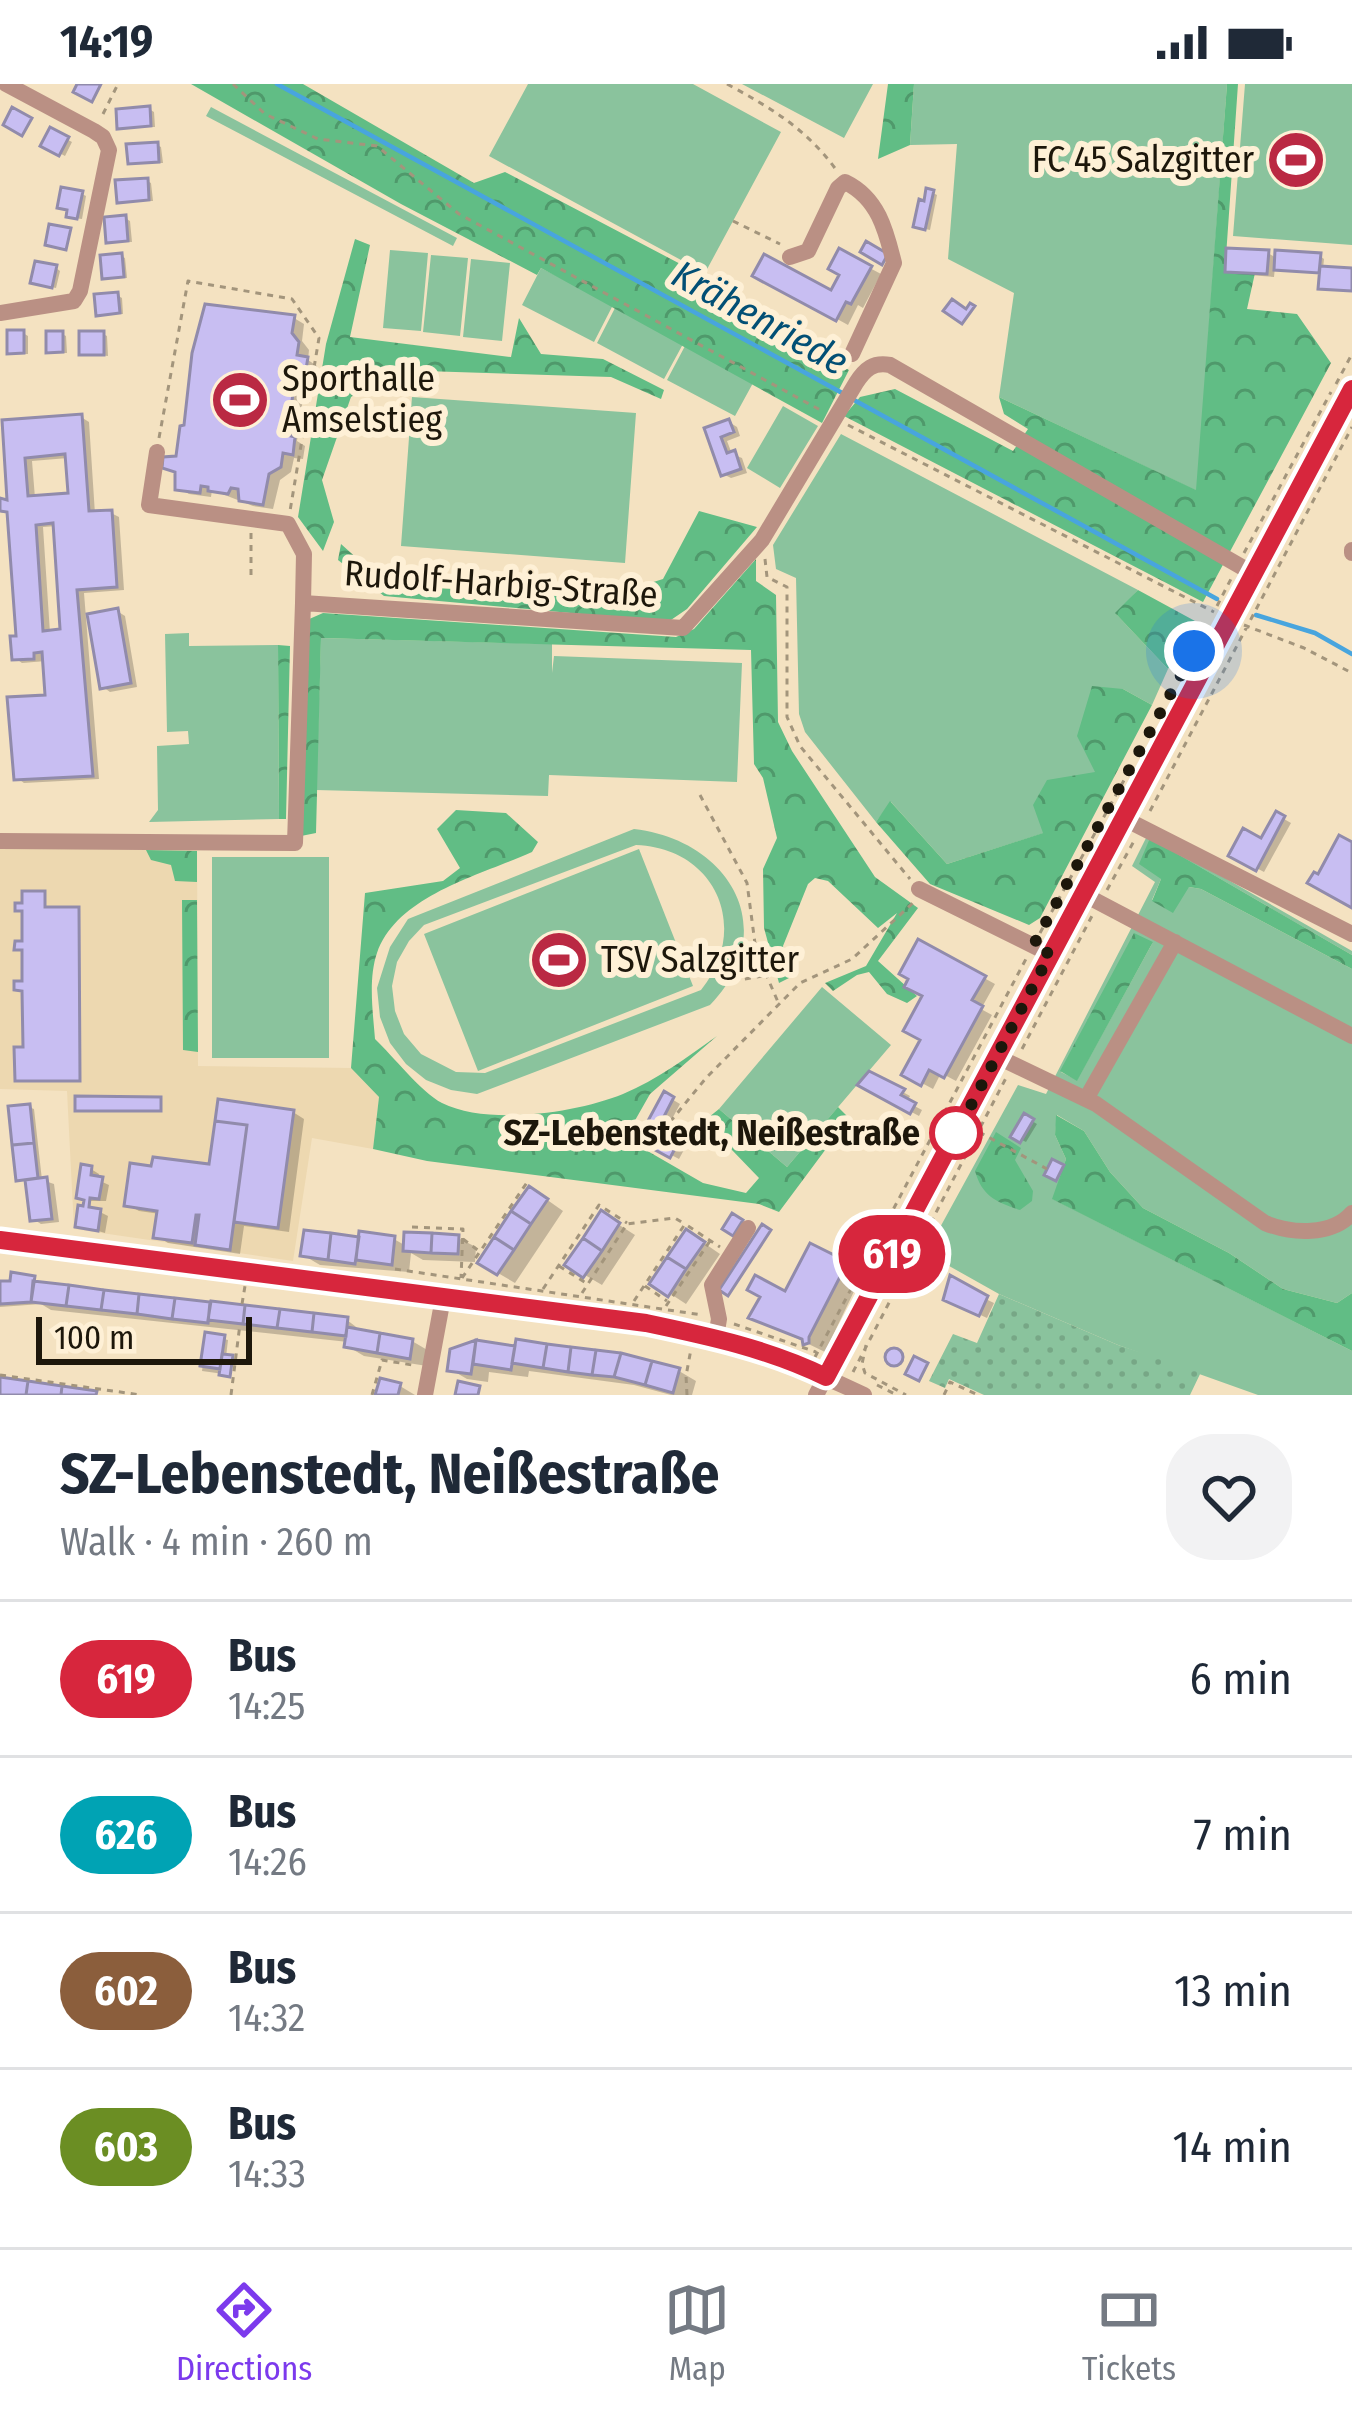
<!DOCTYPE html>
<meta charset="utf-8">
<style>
:root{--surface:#fff;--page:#f2f2f3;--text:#1f2937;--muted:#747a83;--line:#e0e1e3;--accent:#7c3aed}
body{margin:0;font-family:"Fira Sans Condensed",sans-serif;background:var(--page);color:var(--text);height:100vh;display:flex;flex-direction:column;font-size:45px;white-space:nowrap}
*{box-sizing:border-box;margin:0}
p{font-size:39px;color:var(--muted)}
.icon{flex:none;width:66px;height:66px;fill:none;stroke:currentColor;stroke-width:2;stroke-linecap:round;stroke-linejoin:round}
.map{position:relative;height:1311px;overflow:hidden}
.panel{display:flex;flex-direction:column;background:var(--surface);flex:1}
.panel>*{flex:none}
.badge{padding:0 24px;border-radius:39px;font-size:42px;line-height:78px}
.scale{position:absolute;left:36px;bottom:30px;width:216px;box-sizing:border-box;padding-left:12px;border:6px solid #1d170b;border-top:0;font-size:33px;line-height:42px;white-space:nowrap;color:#1d170b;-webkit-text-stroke:9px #fef0d6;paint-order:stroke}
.you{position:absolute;width:60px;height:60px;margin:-30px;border:9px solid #fff;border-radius:50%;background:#1a73e8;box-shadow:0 0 0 18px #1a73e833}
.map>.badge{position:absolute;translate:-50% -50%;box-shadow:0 0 0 6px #fff}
.round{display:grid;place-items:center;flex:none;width:126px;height:126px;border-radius:48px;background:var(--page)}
.head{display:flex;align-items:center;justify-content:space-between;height:204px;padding:0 60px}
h1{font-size:57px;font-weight:700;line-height:90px}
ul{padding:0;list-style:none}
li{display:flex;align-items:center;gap:36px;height:156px;padding:0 60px;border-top:3px solid var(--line)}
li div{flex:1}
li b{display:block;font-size:45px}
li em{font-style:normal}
li .badge{min-width:132px;font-weight:700;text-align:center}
.status{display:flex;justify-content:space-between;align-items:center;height:84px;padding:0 60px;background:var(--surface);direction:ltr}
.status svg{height:33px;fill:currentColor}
.tab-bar{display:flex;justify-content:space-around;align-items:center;height:168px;border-top:3px solid var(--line);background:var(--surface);font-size:33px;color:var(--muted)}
.tab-bar a{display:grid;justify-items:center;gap:6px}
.tab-bar .current{color:var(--accent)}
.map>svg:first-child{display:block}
.built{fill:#edd8b0}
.grass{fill:#8ac39d;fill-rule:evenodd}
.forest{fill:url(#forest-crowns)}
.garden{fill:url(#garden-dots)}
.shadow{fill:#0003;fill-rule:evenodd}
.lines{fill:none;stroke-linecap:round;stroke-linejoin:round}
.stream{stroke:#48a5de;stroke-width:4.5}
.building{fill:#c8bef2;stroke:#918bab;stroke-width:3;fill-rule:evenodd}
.path{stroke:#a3957c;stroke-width:3;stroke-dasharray:6 6;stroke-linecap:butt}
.minor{stroke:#ba9084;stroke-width:16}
.line-casing{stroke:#fff;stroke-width:27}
.line{stroke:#d7263d;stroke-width:18}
.walk{stroke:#1d170b;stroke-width:12;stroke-dasharray:0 21.6}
.stop-dot{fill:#fff;stroke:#d7263d;stroke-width:6}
.labels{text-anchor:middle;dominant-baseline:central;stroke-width:12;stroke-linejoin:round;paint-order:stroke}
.poi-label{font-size:36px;fill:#1d170b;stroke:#fef0d6;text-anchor:start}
.street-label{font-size:36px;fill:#1d170b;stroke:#fef0d6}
.stop-label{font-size:36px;font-weight:bold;fill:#1d170b;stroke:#fef0d6;text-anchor:end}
.water-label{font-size:39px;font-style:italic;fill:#024f75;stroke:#fef0d6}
</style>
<div class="status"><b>14:19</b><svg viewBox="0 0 49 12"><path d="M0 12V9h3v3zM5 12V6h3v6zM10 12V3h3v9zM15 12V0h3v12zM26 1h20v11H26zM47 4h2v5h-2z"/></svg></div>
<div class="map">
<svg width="1352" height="1311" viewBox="0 0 1352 1311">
<defs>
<pattern id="forest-crowns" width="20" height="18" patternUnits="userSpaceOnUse" patternTransform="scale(3)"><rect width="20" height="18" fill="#61bd85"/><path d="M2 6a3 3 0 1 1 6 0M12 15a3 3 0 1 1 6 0" fill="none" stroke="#4f996b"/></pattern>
<pattern id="garden-dots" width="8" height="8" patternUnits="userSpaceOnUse" patternTransform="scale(3)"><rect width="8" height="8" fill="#8ac39d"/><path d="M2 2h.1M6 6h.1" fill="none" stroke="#77a786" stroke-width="1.8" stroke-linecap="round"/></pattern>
</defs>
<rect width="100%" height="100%" fill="#f4e2c1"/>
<path class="built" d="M0 757 197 759 198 982 351 984 379 1013 373 1065 312 1054 293 1177 74 1145 67 1007 0 1005Z"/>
<path class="grass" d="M528 0H693L781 48 705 189 489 72Z
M742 0H873L844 54Z
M914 0H1227L1197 407 999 313 1014 209 948 175 957 60 910 61Z
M1245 0H1352V161L1233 152Z
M211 23 457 154 453 162 206 32Z
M390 166 428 169 421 247 383 244Z
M431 171 468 174 460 252 423 248Z
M471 175 510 179 502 257 463 253Z
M541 184 613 221 594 258 522 221Z
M615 224 683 260 664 295 597 259Z
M685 262 753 299 735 332 667 296Z
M412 313 636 329 625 479 401 462Z
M783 322 818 342 780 404 747 384Z
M841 350 1138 506 1116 530 1168 585 1152 621 1123 605 1096 688 1044 749 947 780 891 718 876 738 805 648 799 630 796 494 776 485 773 461Z
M189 549V562L278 561 279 735 149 738 158 726 157 662 189 660 188 647 167 648 165 550Z
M321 554 552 560V589L554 572 742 579 737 698 549 691 548 712 316 706Z
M634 745C729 756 783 845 710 921L477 1010 451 1006 426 996 406 980 390 959 380 933 377 904 390 863 408 835ZM636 761C716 764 751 844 701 906L485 989 456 988 421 970 404 950 395 927 392 902 397 878 409 857 424 841Z
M1148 750 1352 867V871L1151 755 1161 795 1152 816 1189 803 1201 805 1352 885V1209L1337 1219 1283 1205 1229 1169 1143 1124 1110 1088 1084 1047 1057 1031 1055 1051 1066 1075 1053 1115 1352 1267V1311H1258L1118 1261 999 1210 926 1169 1018 1001 1046 1010 1155 798 1132 782ZM1153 858 1077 996 1061 988Z
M639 765 693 902 478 987 424 850Z
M212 773H329V974H212Z
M822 903 891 961 787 1083 719 1025Z"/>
<path class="forest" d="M191 0H303L474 99 505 88 709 195 769 232 773 246 849 286 822 339 541 184 537 191 401 120Z
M888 0H914L910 61 878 75Z
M1227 0H1238L1225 187 1255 189 1247 225 1297 230 1331 279 1203 518 844 332 860 313 895 305 1013 367 1028 345 1004 330 999 313 1196 406Z
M355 155 370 161 350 253 511 273 519 234 541 270 603 275 664 306 661 315 611 293 393 286 351 313 322 396 334 438 323 467 298 433 326 260Z
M699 427 757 443 687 525 668 538 384 512 338 476 341 460 379 494 406 503 612 511 663 495Z
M756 475V497L776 511 778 638 792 667 875 793 918 824 878 877 917 912 907 919 887 910 869 888 857 891 833 907 825 899 866 882 897 829 878 844 828 797 815 794 808 800 783 862 789 894 779 899 764 844 763 785 777 754 763 694 754 680 751 566 321 554 316 749 301 752 307 536 323 529 676 553 694 545Z
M1138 506 1195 537 1168 585 1115 529Z
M278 561 290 562 286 735H279Z
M1092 602 1123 605 1152 621 1040 834 1029 841 930 800 876 738 890 717 947 780 1043 749 1033 721 1047 696 1095 688 1077 652Z
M456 726 506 729 538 758 532 768C481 791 397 811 377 869 368 895 373 929 375 955 393 972 421 1008 442 1019 488 1042 576 1029 623 1010 657 996 687 973 717 952L650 1010 625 1054 703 1099 746 1109 759 1094 704 1037 719 1025 787 1083 838 1023 849 1034 779 1128 759 1120 427 1077 373 1065 379 1013 351 984 365 809 443 797 460 784 437 745Z
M1150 754 1352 871V885L1201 805 1189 803 1173 829 1152 817 1161 795 1139 780Z
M146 766 197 767V798L175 797 171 781 151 776Z
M182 816H197L198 968 183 966Z
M1134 849 1153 858 1077 997 1060 987Z
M1056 1031 1084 1047 1110 1088 1143 1124 1229 1169 1283 1205 1337 1219 1352 1209V1267L1052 1115 1066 1075 1055 1051Z
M996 1048 1021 1064 1015 1076 1033 1107 1032 1117 1020 1126C996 1118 982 1112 975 1087Z"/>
<path class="garden" d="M999 1210 1118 1261 1201 1288 1190 1311H984L949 1295 945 1304 929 1297 953 1250 977 1259Z"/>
<path class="shadow" d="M149 25 154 28 155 43H120Z
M51 47 72 58 65 72 44 61Z
M157 61 161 63 163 79H130Z
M147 97 151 99 153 117H120Z
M933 109 937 111 930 146 921 144Z
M82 110 86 112 82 135 74 134Z
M125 134 130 137 132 158 109 157Z
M840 168 881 190 863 224 858 221 848 241 756 190 832 210 843 190Z
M1268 169 1278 175 1320 172 1324 175 1323 185 1352 187V208L1321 203 1322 189 1275 183 1274 193 1235 190 1228 186Z
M121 172 125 174 127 194 105 193Z
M56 184 60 187 56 204 38 200Z
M117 211 122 214 123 230H99Z
M294 234 304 240 302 257 309 266 308 276 317 282 316 295 306 293 297 357 305 362 303 375 294 374 291 388 280 396 273 425 253 422 212 406 211 413 189 410 178 404 179 374Z
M23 249 28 252V270H14L10 268Z
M62 250 66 252 67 269H53L49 267Z
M103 250 107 252 108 272 82 269Z
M81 333 89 338 95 430 111 429 119 433 124 506 84 509 99 695 24 699 17 694 48 614 46 577 22 579 15 574 19 555 10 430 0 428V417L11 420 5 339ZM68 374 71 411 35 414 32 377ZM57 442 63 548 50 549 43 443Z
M729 338 737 343 740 352 727 357 732 370 742 374 747 389 731 394 723 390 708 346Z
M117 527 125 532 137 603 110 608 103 603Z
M1277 731 1291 739 1264 788 1232 771 1263 758Z
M920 859 995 900 981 925 992 931 956 997 941 989 933 1005 905 990 924 955 926 911 912 894Z
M870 990 910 1012 907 1018 922 1026 919 1032 861 1001Z
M665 1011 680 1020 663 1052 670 1056 676 1045 691 1053 679 1075 637 1053 644 1052Z
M221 1019 293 1028 304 1035 289 1148 244 1142 240 1170 168 1159 157 1152 160 1130 139 1127 128 1121 212 1084Z
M29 1023 34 1025 42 1096 54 1100 59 1138 41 1140 33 1135 28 1097 19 1095Z
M1025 1033 1037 1040 1026 1058 1014 1052Z
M91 1085 99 1090 98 1096 109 1101 106 1117H87Z
M546 1115 563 1127 515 1199 498 1189Z
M100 1128 108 1132 105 1149 78 1141Z
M602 1130 635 1151 602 1201 568 1181Z
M458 1154 476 1163 475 1178 423 1176 411 1169 409 1188 320 1181 303 1171 361 1156 394 1155 406 1162Z
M704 1159 720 1170 686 1220 654 1199Z
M843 1179 859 1189 855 1197 858 1199 825 1268 753 1233Z
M34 1195 41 1201 347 1236 364 1249 412 1257 429 1267 427 1282 364 1272 347 1262 348 1258 51 1226 41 1220 0 1223V1201Z
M969 1207 994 1219 987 1234 954 1219Z
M207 1251 228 1256 226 1273 233 1275 231 1291 202 1287Z
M476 1259 679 1287 696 1297 692 1311H671L634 1301 529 1287 528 1293 489 1288 488 1298 467 1295 450 1285 453 1267Z
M890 1275a7 7 0 1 1 14 0a7 7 0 1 1-14 0Z
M400 1302 415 1311H378Z"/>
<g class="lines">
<path class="stream" d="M277 0 844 310
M854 316 1217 515
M1256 531 1315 549 1352 570"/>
</g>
<path class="building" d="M77 0H101L92 18 73 8Z
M150 22 151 42 117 45 116 25Z
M12 23 32 34 22 52 3 41Z
M50 43 69 53 59 72 40 62Z
M158 58 159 78 128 80 126 60Z
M148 94 149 116 117 119 115 96Z
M61 103 83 107 77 135 66 133 67 126 57 124Z
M926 104 934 106 925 146 913 143 919 115 924 117Z
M126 131 128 157 106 159 104 133Z
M49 140 71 144 66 166 45 161Z
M866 157 888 170 882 181 860 168Z
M839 164 872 182 851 220 846 218 836 237 752 192 764 170 831 206 839 191 828 185Z
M1226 164 1269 166 1267 190 1225 188Z
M1275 166 1321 169 1319 189 1274 186Z
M122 169 124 193 102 195 100 171Z
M35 177 57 181 52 204 30 199Z
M1320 182 1352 184V207L1318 205Z
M118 208 120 229 96 232 94 210Z
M952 215 966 225 970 219 975 222 962 240 943 227Z
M205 220 295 231 292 249 299 258 297 271 308 273 305 291 296 289 287 351 295 353 293 371 283 369 281 383 269 390 263 421 239 417 238 405 231 404 228 410 208 407V403L201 402 200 409 175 406V388L162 384 163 373 176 372 180 342 184 341 192 269Z
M7 246H24V269L7 270Z
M46 247H63V268L46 269Z
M79 247H104V271H79Z
M82 330 89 427 112 426 117 503 77 506 93 692 14 696 7 613 45 611 42 568 34 569V575L12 576 10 552H16L7 428 0 427V414L7 416 2 336ZM65 370 68 409 28 412 25 374ZM53 439 60 545 43 547 36 441Z
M729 335 734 348 721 353 727 369 735 366 741 385 721 392 704 344Z
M118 524 131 599 100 605 87 530Z
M1276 727 1285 732 1256 787 1228 772 1243 744 1261 754Z
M1339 751 1352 758V824L1307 799 1314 788 1318 790Z
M22 807H45V823H79L80 997H15L14 963H23L22 907 14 906V897H22V866H14L15 857H22V827H15V819H22Z
M918 855 986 892 972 916 983 922 944 994 929 986 921 1002 901 991 920 956 903 947 922 912 904 903 908 895 899 890Z
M869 987 905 1005 901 1011 916 1019 910 1030 857 1001Z
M664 1007 674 1013 657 1046 669 1052 675 1041 685 1046 670 1074 633 1054 637 1045 642 1048Z
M75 1012 161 1013V1027H75Z
M218 1015 294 1026 278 1144 234 1138 247 1041 215 1037Z
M30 1020 34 1059 12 1061 8 1022Z
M1024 1029 1034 1035 1020 1059 1010 1053Z
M215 1037 247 1041 230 1166 195 1161 199 1131H196L192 1159 153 1154 157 1127 124 1122 130 1079 151 1082 153 1073 209 1080Z
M34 1059 38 1094 16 1097 12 1061Z
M1052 1075 1064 1081 1056 1097 1044 1091Z
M81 1080 92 1082 91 1091 103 1093 99 1115 90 1114 89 1123 101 1125 98 1147 75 1143 78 1121 83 1122 84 1116 76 1114Z
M47 1093 52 1135 30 1137 25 1096Z
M529 1102 548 1115 531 1140 511 1127Z
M601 1126 620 1139 602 1167 583 1154Z
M511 1127 531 1140 514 1166 494 1153Z
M732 1129 743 1136 733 1152 722 1145Z
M762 1140 771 1146 728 1212 719 1206Z
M686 1145 705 1158 686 1185 667 1173Z
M304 1146 331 1149 328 1176 300 1172Z
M359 1147 395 1152 392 1181 356 1176Z
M404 1148 432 1149 431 1169 403 1167Z
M331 1149 359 1153 355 1180 328 1176Z
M432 1149 459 1151 458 1170 431 1169Z
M494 1153 514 1166 497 1191 477 1179Z
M583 1154 602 1167 583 1194 564 1181Z
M810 1159 844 1176 840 1185 843 1187 809 1253V1259L803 1261 802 1255 748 1234 760 1213 747 1206 755 1191 785 1207Z
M667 1173 686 1185 668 1213 649 1200Z
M11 1188 35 1192 31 1218 0 1220V1197H10Z
M950 1191 988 1212 979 1232 943 1216Z
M33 1197 69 1201 66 1222 31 1218Z
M69 1201 104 1206 101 1226 66 1222Z
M104 1206 139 1210 137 1230 101 1226Z
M139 1210 175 1214 172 1235 137 1230Z
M175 1214 210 1218 208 1239 172 1235Z
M211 1217 245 1221 243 1240 208 1236Z
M245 1221 280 1225 277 1244 243 1240Z
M280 1225 314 1229 312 1248 277 1244Z
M314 1229 348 1233 346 1252 312 1248Z
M347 1243 380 1249 377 1269 344 1263Z
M205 1248 225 1251 220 1285 200 1282Z
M380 1249 413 1255 410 1275 377 1269Z
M516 1255 547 1260 543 1284 512 1279Z
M476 1256 515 1262 511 1286 473 1280Z
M476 1256 471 1290 447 1287 450 1265Z
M547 1260 571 1263 568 1288 543 1284Z
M571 1263 596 1266 592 1291 568 1288Z
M885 1273a9 9 0 1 1 18 0a9 9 0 1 1-18 0Z
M596 1266 621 1269 614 1293 592 1291Z
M621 1269 652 1277 645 1301 614 1293Z
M222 1270 233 1271 230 1293 219 1291Z
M914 1272 928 1279 919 1297 905 1290Z
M652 1277 680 1284 673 1309 645 1301Z
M0 1293 28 1297 26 1311H0Z
M380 1294 401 1299 398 1311H375Z
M28 1297 62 1302 61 1311H26Z
M458 1297 480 1302 478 1311H455Z
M62 1302 97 1307 96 1311H61Z"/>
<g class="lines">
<path class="path" d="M233 0 265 30 318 55 377 62 459 130 824 328
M727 0C771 24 807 45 837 87
M103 30 118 0
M733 137 780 160
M1336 300 1352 270
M848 341 1214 528
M159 354 188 197 292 215 319 254 290 427
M251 449V492
M1244 469 1331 308
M765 475 767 493 787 503V633L800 662 910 795
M1217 522 1232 493
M1244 541 1304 564 1352 589
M700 711 747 799 756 867 778 918
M1150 727 1352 343
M1107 806 1134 757
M1040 849 1128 689
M733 897 763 892
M1022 965 1093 830
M670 1038 706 994 800 899 852 875 914 818
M979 1048 1047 1085
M412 1143 463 1145 461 1194
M463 1155 479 1167
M842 1156 850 1180 859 1183
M559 1182 586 1199
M395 1185 702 1231
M462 1194 528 1097
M645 1202 667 1217
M543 1205 599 1121 627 1139
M582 1209 627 1140 675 1134 683 1139
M634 1217 685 1140 720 1163
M242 1220 245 1202
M666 1222 710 1157
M734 1240 816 1268
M866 1261 862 1280 865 1289 906 1311
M815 1273 1027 873
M853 1288 1006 994
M0 1291 141 1311
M877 1301 897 1311
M231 1311 240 1240
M372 1311 382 1276 412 1281
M687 1311 686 1292 691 1265
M944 1311 950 1298 978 1311"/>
<path class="minor" d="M790 173 808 167 838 104 845 98C878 114 886 146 894 179L852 270
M0 229 74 217 80 207 109 66 103 53 94 47 6 0
M157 368 149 421 288 440 304 470 303 519
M1352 466V469
M1123 734 1352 850
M0 757 295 759 303 519 683 544 762 456 856 299C865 285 873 278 890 281L1254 490
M919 805 1050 870
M1083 810 1352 952
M996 972 1096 1020 1265 1139C1292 1150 1332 1152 1352 1129
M1086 1015 1175 858
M0 1156 646 1239C724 1254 793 1277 864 1311
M716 1253 719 1235 712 1201 748 1144
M425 1311 443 1214
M816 1311 1352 305"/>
</g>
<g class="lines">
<g class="line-casing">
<path id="line" d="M0 1156 646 1239C708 1252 769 1265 826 1293L1352 305"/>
</g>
<use href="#line" class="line"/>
<path class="walk" d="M956 1049 954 1054 1050 870 1033 862 1194 567"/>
</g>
<defs>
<g id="stadium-disc" transform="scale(3)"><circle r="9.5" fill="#ba2943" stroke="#fef0d6"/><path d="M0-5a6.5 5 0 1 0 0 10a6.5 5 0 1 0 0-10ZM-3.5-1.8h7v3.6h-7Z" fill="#fff"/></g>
</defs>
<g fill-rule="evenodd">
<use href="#stadium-disc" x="1296" y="76"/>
<use href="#stadium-disc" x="240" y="316"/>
<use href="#stadium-disc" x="559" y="876"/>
</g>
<circle class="stop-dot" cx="956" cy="1049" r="24"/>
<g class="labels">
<g class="poi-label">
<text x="1254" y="76" text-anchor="end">FC 45 Salzgitter</text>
<text x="282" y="295">Sporthalle<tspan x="282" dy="41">Amselstieg</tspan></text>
<text x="601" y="876">TSV Salzgitter</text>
</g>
<g class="street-label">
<text transform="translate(501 500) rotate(4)">Rudolf-Harbig-Straße</text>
</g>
<g class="stop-label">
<text x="920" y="1049">SZ-Lebenstedt, Neißestraße</text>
</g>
<g class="water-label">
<text transform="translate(760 234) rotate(29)">Krähenriede</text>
</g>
</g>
</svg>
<div class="scale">100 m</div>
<div class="you" style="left:1194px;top:567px"></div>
<b class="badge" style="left:892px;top:1170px;background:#d7263d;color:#fff">619</b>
</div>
<section class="panel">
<div class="head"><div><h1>SZ-Lebenstedt, Neißestraße</h1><p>Walk · 4 min · 260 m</p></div><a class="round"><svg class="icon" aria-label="heart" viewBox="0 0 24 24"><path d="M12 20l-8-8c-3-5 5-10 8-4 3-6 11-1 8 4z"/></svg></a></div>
<ul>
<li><span class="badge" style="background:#d7263d;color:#fff">619</span><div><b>Bus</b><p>14:25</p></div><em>6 min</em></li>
<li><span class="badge" style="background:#00a3b4;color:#fff">626</span><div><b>Bus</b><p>14:26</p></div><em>7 min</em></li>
<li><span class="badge" style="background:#8b5e3c;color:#fff">602</span><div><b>Bus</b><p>14:32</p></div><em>13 min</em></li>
<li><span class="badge" style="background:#6b8e23;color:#fff">603</span><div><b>Bus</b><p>14:33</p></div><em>14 min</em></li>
</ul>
</section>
<nav class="tab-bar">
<a class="current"><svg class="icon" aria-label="directions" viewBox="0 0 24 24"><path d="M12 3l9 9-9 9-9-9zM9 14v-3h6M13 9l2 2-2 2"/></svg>Directions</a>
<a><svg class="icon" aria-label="map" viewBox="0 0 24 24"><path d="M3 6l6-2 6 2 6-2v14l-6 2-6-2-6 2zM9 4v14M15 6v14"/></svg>Map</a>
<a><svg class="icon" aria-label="tickets" viewBox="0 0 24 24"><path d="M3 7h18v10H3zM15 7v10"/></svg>Tickets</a>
</nav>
